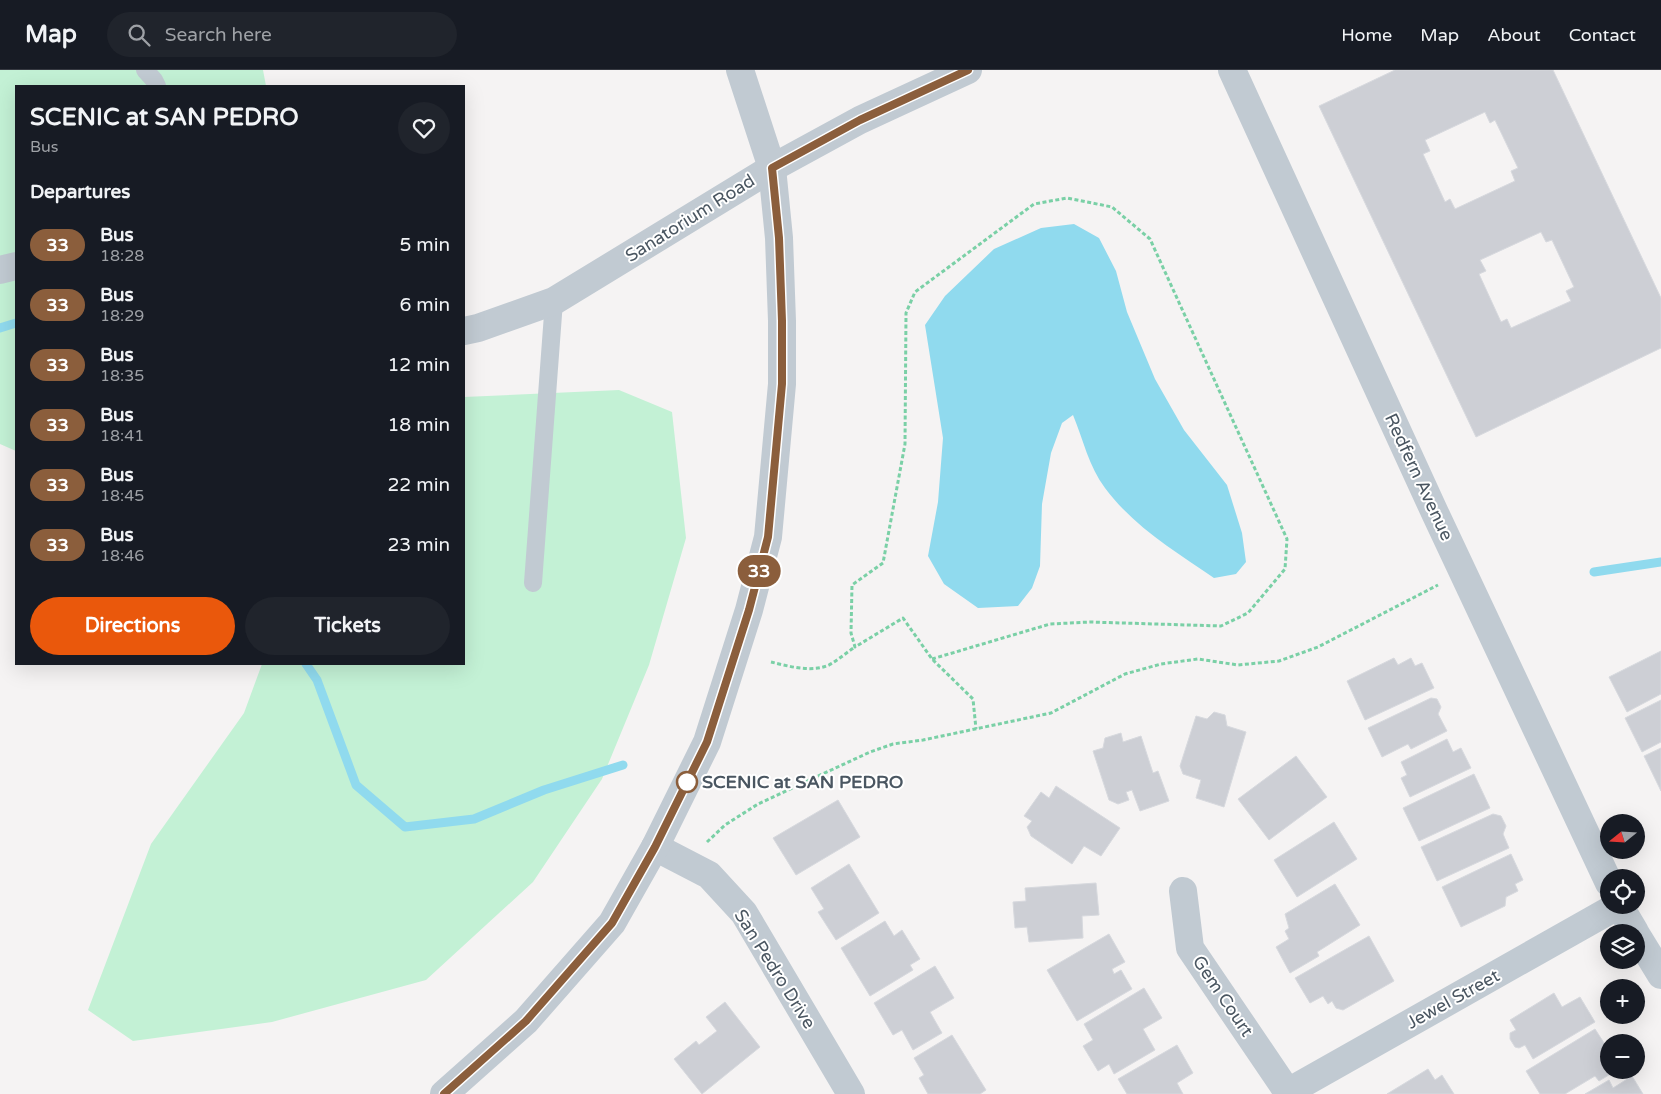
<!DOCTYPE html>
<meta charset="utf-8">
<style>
:root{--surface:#171b24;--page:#20242c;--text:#f1f3f6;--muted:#9ea1a6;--line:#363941;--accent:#ea580c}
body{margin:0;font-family:"Varela Round",sans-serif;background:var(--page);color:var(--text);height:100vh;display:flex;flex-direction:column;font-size:19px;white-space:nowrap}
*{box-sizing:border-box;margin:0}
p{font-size:16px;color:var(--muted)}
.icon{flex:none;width:28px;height:28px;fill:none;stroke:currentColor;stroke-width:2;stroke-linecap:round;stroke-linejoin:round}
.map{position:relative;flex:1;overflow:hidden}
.details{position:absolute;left:15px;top:15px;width:450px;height:580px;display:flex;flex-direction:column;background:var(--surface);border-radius:0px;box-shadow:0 5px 20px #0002}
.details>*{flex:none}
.badge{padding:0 10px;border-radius:16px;font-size:18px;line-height:32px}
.needle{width:32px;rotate:252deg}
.tools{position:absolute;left:1600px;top:744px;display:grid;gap:10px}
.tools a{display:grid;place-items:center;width:45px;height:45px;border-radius:50%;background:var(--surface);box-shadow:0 5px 20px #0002;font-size:25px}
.map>.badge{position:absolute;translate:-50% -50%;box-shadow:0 0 0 2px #fff}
h2{padding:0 15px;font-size:19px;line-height:45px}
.round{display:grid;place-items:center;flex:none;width:52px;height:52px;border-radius:26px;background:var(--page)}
.overview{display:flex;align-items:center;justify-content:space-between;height:85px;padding:0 15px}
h1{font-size:24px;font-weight:700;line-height:38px}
.button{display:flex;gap:10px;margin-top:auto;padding:10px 15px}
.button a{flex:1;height:58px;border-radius:30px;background:var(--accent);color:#fff;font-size:20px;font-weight:700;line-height:58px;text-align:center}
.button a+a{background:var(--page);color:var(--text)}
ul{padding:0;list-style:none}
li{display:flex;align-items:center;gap:15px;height:60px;padding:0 15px}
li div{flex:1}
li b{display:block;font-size:19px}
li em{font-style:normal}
li .badge{min-width:55px;font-weight:700;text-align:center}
header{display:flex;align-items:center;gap:30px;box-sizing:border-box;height:70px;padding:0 25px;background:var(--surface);border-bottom:1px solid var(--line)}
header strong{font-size:24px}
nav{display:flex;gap:28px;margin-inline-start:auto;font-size:18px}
.search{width:350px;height:45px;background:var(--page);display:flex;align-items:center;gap:12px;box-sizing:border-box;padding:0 18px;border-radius:28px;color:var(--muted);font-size:19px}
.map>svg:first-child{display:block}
.green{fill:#c3f1d5}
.water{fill:#90daee}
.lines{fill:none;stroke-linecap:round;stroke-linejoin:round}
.stream{stroke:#90daee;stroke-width:9}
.building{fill:#cdcfd5;stroke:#d7d9de;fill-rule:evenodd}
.path{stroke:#7ad0a6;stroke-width:3;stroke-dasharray:4 2.5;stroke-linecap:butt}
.service{stroke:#c1cad2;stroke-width:18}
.minor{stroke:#c1cad2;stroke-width:28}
.tertiary{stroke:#c1cad2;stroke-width:28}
.line-casing{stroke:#fff;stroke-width:11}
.line{stroke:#8b5e3c;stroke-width:8}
.stop-dot{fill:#fff;stroke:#8b5e3c;stroke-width:2.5}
.labels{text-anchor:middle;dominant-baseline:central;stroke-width:4;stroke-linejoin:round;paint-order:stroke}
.street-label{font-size:18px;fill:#4a5661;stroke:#fff}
.stop-label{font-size:18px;font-weight:bold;fill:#4a5661;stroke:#fff;text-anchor:start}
</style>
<header>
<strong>Map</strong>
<div class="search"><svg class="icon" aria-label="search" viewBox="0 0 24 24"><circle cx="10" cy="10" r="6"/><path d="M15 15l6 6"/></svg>Search here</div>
<nav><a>Home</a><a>Map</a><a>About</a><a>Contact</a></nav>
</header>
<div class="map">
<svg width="1661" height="1024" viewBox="0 0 1661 1024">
<rect width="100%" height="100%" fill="#f5f3f3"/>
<path class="green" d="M0 0H263L266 16H16V381L0 374Z
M619 320 672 342 686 468 649 595 602 709 533 812 426 910 272 952 133 971 88 940 151 774 244 643 262 594H464V327Z"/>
<path class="water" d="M1074 154 1099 168 1116 201 1127 242 1155 309 1184 360 1227 415 1242 463 1246 492 1236 504 1214 508C1176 482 1133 456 1105 418 1089 397 1083 369 1073 345L1062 353 1051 383 1042 434 1040 496 1032 518 1018 536 978 538 944 514 928 486 938 432 943 368 925 255 945 226 994 179 1041 158Z"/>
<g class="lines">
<path class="stream" d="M0 258 16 253
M1594 502 1661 492
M306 594 317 610 356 715 405 757 474 749 544 720 623 695"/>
</g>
<path class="building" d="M1395 0H1553L1661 228V278L1476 367 1319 36ZM1485 42 1490 53 1495 50 1518 98 1511 101 1515 111 1455 139 1450 129 1445 132 1423 84 1430 81 1425 70ZM1541 162 1546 172 1552 170 1574 217 1566 221 1571 231 1511 258 1507 249 1501 252 1479 204 1486 201 1480 190Z
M1661 581V624L1627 642 1609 607Z
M1394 588 1398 595 1411 588 1415 596 1422 593 1434 618 1365 650 1347 611Z
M1431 628 1437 629 1441 637 1438 644 1447 661 1411 679 1408 674 1382 687 1368 658Z
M1661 630V672L1642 682 1625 648Z
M1214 642 1225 645 1227 656 1246 662 1224 737 1196 728 1201 710 1183 704 1180 696 1196 646 1207 649Z
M1121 663 1123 672 1141 666 1153 703 1158 701 1169 731 1140 741 1132 720 1126 722 1129 730 1118 734 1109 730 1093 681 1103 678 1105 668Z
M1447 669 1453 682 1461 678 1471 698 1410 727 1401 708 1407 705 1401 692Z
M1661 678V721L1644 686Z
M1296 686 1327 727 1269 770 1238 729Z
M1474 704 1490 738 1419 771 1403 738Z
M1056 716 1120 758 1101 786 1084 776 1072 794 1031 766 1027 757 1032 751 1024 746 1041 722 1049 728Z
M838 730 860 767 796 805 773 768Z
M1493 744 1501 746 1506 756 1503 764 1509 778 1437 811 1421 777Z
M1334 752 1357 789 1297 827 1274 790Z
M1511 784 1523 810 1515 814 1518 821 1506 827 1505 836 1461 857 1442 817Z
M849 794 879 843 836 870 818 842 824 839 811 818Z
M1096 813 1099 845 1082 846 1083 868 1029 872 1027 857 1015 858 1013 832 1026 831 1025 818Z
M1335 814 1360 855 1317 882 1319 886 1290 903 1276 877 1289 869 1285 861 1289 858 1285 844Z
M885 851 894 866 902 860 920 889 910 895 913 900 870 926 841 878Z
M1109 864 1125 892 1112 899 1114 904 1121 900 1132 919 1077 951 1047 900Z
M1369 866 1394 911 1343 940 1336 938 1332 931 1328 934 1323 926 1310 933 1295 908Z
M935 896 954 928 930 942 942 963 913 980 902 960 893 965 874 933Z
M1144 918 1162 948 1143 959 1155 980 1114 1004 1109 994 1098 1001 1083 976 1093 970 1084 954Z
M1554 923 1562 937 1580 927 1595 952 1533 989 1525 975 1519 978 1515 977 1510 969V963L1516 960 1510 950Z
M725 932 760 977 702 1024 674 989 696 971 699 975 717 961 706 947Z
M1595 959 1606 976 1609 974V1000H1617L1599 1011 1595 1006 1565 1024H1540L1526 1001Z
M952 965 986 1020 980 1024H928L919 1008 924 1005 914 988Z
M1177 975 1193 1003 1177 1013 1183 1024H1127L1118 1009Z
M1428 999 1435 1010 1442 1005 1454 1024H1387Z
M1632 1006 1643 1024H1585L1609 1010 1613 1018Z"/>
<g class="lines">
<path class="path" d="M932 589 1050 554 1090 552 1221 556 1248 543 1285 499 1287 469 1150 169 1112 137 1067 128 1034 134 915 222 906 243 905 374 883 493 852 515 851 563 855 577 903 548 932 589 973 629 976 659
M771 592C788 596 811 603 829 595 838 590 846 583 855 577
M707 772 725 755 758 734 870 682 893 674 923 670 1051 643 1125 604 1161 594 1198 589 1238 595 1279 591 1318 577 1438 515"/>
<path class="service" d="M145 0 154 10 157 16
M533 513 554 231"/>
<path class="minor" d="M1232 0 1435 443 1609 813
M0 200 16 196
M464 261 478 258 554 231 772 98 860 50 968 0
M655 777 709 805 744 843 851 1024
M1183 821 1190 878 1289 1024
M1636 864 1661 905
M1288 1022 1619 835 1635 862"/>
<path class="tertiary" d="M444 1024 526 951 612 853 655 777 707 672 749 540 768 467 782 314V251L779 168 772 98 740 0"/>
</g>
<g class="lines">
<g class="line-casing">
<path id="line" d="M444 1024 526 951 612 853 655 777 707 672 749 540 768 467 782 314V251L779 168 772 98 860 50 968 0"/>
</g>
<use href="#line" class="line"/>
</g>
<circle class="stop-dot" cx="687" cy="712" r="10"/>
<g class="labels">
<g class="street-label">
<text transform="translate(690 148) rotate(-32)">Sanatorium Road</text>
<text transform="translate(1419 407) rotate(65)">Redfern Avenue</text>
<text transform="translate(775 899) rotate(58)">San Pedro Drive</text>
<text transform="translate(1223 926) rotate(56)">Gem Court</text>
<text transform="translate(1453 929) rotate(-29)">Jewel Street</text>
</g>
<g class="stop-label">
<text x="702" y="712">SCENIC at SAN PEDRO</text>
</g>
</g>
</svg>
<div class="tools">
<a><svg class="needle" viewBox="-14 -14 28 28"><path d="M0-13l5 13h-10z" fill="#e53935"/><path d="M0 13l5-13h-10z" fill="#9ea1a6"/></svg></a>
<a><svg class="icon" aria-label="locate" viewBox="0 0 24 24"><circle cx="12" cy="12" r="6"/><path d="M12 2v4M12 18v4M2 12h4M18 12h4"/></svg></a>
<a><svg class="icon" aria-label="layers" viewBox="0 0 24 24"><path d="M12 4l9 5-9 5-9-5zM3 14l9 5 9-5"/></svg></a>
<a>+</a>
<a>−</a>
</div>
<b class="badge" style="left:759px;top:501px;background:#8b5e3c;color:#fff">33</b>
<section class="details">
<div class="overview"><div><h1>SCENIC at SAN PEDRO</h1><p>Bus</p></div><a class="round"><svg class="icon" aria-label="heart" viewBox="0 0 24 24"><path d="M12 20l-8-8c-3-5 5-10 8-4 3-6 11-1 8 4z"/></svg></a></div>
<h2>Departures</h2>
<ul>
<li><span class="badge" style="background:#8b5e3c;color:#fff">33</span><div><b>Bus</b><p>18:28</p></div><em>5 min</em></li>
<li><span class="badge" style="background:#8b5e3c;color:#fff">33</span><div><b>Bus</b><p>18:29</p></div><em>6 min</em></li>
<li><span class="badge" style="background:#8b5e3c;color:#fff">33</span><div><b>Bus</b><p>18:35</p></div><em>12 min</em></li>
<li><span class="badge" style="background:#8b5e3c;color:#fff">33</span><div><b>Bus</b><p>18:41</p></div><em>18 min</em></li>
<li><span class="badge" style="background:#8b5e3c;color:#fff">33</span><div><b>Bus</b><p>18:45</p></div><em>22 min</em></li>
<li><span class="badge" style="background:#8b5e3c;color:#fff">33</span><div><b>Bus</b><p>18:46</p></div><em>23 min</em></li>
</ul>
<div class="button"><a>Directions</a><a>Tickets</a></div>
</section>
</div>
